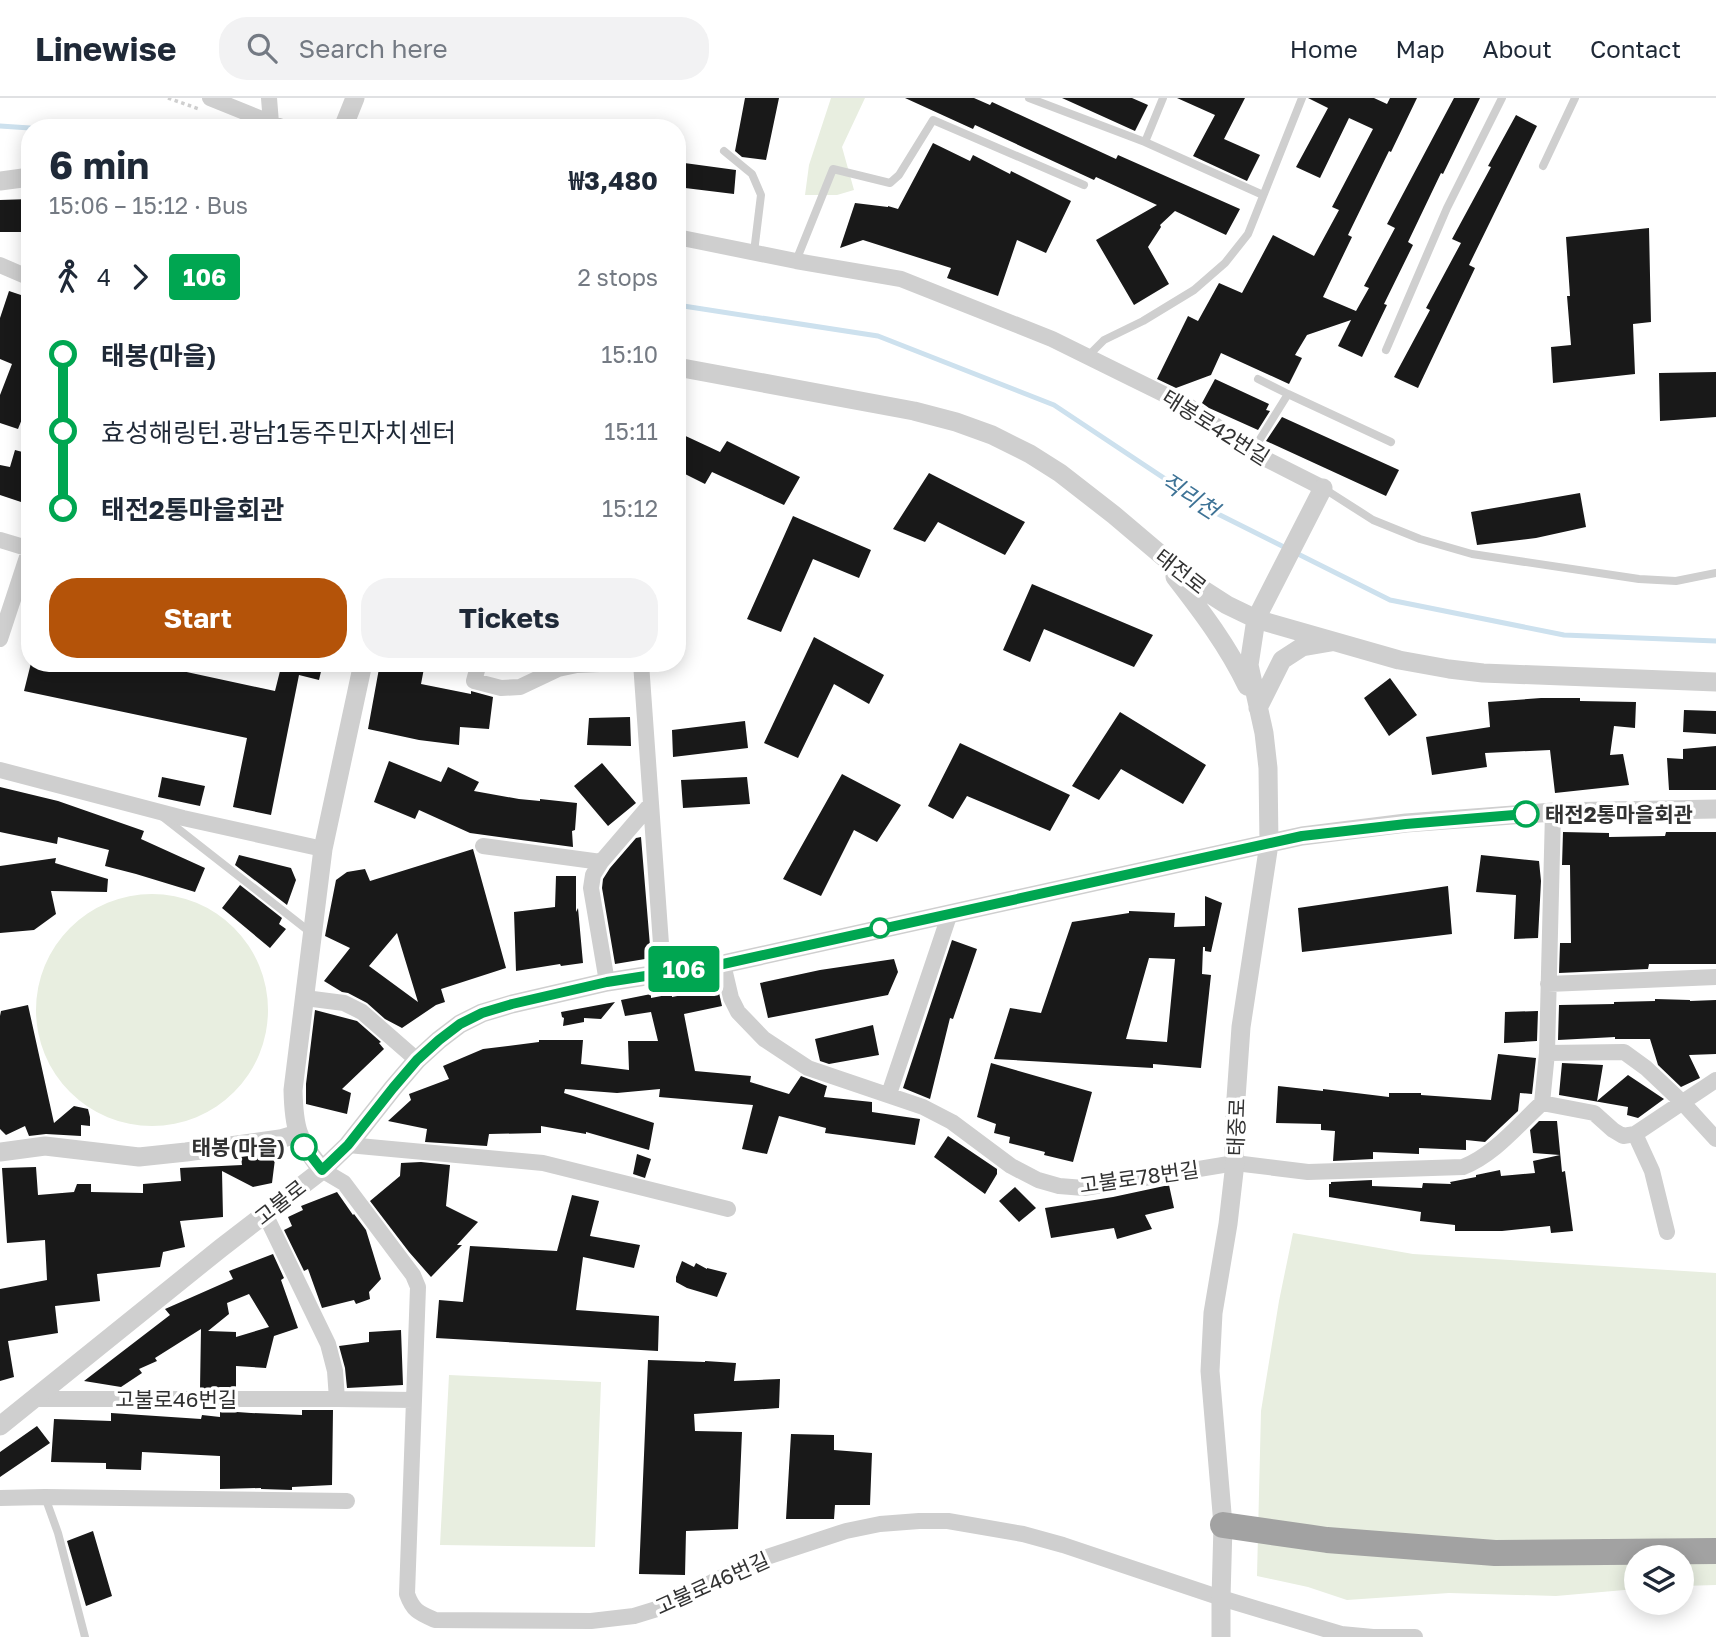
<!DOCTYPE html>
<meta charset="utf-8">
<style>
:root{--surface:#fff;--page:#f2f2f3;--text:#1f2937;--muted:#747a83;--line:#e0e1e3;--accent:#b45309}
body{margin:0;font-family:"Golos Text","Noto Sans KR",sans-serif;background:var(--page);color:var(--text);height:100vh;display:flex;flex-direction:column;font-size:26px;white-space:nowrap}
*{box-sizing:border-box;margin:0}
p{font-size:23px;color:var(--muted)}
.icon{flex:none;width:38px;height:38px;fill:none;stroke:currentColor;stroke-width:2;stroke-linecap:round;stroke-linejoin:round}
.map{position:relative;flex:1;overflow:hidden}
.panel{position:absolute;left:21px;top:21px;width:665px;height:553px;display:flex;flex-direction:column;background:var(--surface);border-radius:28px;box-shadow:0 4px 18px #0003}
.panel>*{flex:none}
.badge{padding:0 14px;border-radius:5px;font-size:24px;line-height:46px}
.fabs{position:absolute;left:1624px;top:1447px;display:grid;gap:14px}
.fabs a{display:grid;place-items:center;width:70px;height:70px;border-radius:50%;background:var(--surface);box-shadow:0 4px 18px #0003;font-size:35px}
.map>.badge{position:absolute;translate:-50% -50%;box-shadow:0 0 0 4px #fff}
.legs{display:flex;align-items:center;gap:10px;height:77px;padding:0 28px;font-size:23px}
.legs p{margin-inline-start:auto}
.summary{display:flex;align-items:center;justify-content:space-between;height:119px;padding:0 28px}
h1{font-size:38px;font-weight:700;line-height:52px}
.button{display:flex;gap:14px;margin-top:auto;padding:14px 28px}
.button a{flex:1;height:80px;border-radius:28px;background:var(--accent);color:#fff;font-size:28px;font-weight:700;line-height:80px;text-align:center}
.button a+a{background:var(--page);color:var(--text)}
ul{padding:0 28px;list-style:none}
li{display:flex;align-items:center;gap:24px;height:77px;font-size:26px}
li i{display:grid;place-items:center;width:10px;height:100%;margin:0 9px;background:currentColor}
li i::after{content:'';width:18px;height:18px;margin:-9px;border:5px solid;border-radius:50%;background:var(--surface)}
li p{margin-inline-start:auto}
li:first-child i{background:linear-gradient(#0000 50%,currentColor 0)}
li:last-child i{background:linear-gradient(currentColor 50%,#0000 0)}
header{display:flex;align-items:center;gap:42px;box-sizing:border-box;height:98px;padding:0 35px;background:var(--surface);border-bottom:2px solid var(--line)}
header strong{font-size:33px}
nav{display:flex;gap:38px;margin-inline-start:auto;font-size:24px}
.search{width:490px;height:63px;background:var(--page);display:flex;align-items:center;gap:18px;box-sizing:border-box;padding:0 24px;border-radius:28px;color:var(--muted);font-size:26px}
.map>svg:first-child{display:block}
.green{fill:#e8eee0}
.lines{fill:none;stroke-linecap:round;stroke-linejoin:round}
.stream{stroke:#cde1ee;stroke-width:5}
.building{fill:#191919;fill-rule:evenodd}
.path{stroke:#cfcfcf;stroke-width:3.5;stroke-dasharray:3.5 3.5;stroke-linecap:butt}
.service{stroke:#cfcfcf;stroke-width:8}
.minor{stroke:#cfcfcf;stroke-width:16}
.tertiary{stroke:#cfcfcf;stroke-width:19}
.trunk{stroke:#a2a2a2;stroke-width:26}
.line-1-casing{stroke:#fff;stroke-width:16}
.line-1{stroke:#00a651;stroke-width:10}
.stop-1-dot{fill:#fff;stroke:#00a651;stroke-width:3.5}
.labels{text-anchor:middle;dominant-baseline:central;stroke-width:7;stroke-linejoin:round;paint-order:stroke}
.street-label{font-size:21px;fill:#323232;stroke:#fff}
.stop-label{font-size:21px;font-weight:bold;fill:#323232;stroke:#fff;text-anchor:start}
.water-label{font-size:23px;font-style:italic;fill:#3e7396;stroke:#fff}
</style>
<header>
<strong>Linewise</strong>
<div class="search"><svg class="icon" aria-label="search" viewBox="0 0 24 24"><circle cx="10" cy="10" r="6"/><path d="M15 15l6 6"/></svg>Search here</div>
<nav><a>Home</a><a>Map</a><a>About</a><a>Contact</a></nav>
</header>
<div class="map">
<svg width="1716" height="1539" viewBox="0 0 1716 1539">
<rect width="100%" height="100%" fill="#fff"/>
<path class="green" d="M831 0H865L842 49 854 92 837 97H805L809 67Z
M36 912a116 116 0 1 1 232 0a116 116 0 1 1-232 0Z
M1293 1135 1413 1156 1716 1175V1487L1682 1488V1460H1636V1491L1556 1498 1449 1495 1347 1502 1308 1489 1257 1478 1261 1313 1279 1203Z
M449 1277 601 1284 595 1449 440 1447Z"/>
<g class="lines">
<path class="stream" d="M0 28 30 30
M677 207 878 238 1054 307 1218 416 1390 502 1564 537 1716 543"/>
</g>
<path class="building" d="M745 0H779L766 62 742 59 735 53Z
M905 0H974L990 7 992 4 1116 61 1118 57 1240 111 1226 137 1175 113 1160 127 1161 129 1148 149 1169 186 1134 207 1096 142 1157 107 1096 79 1094 82 975 27 973 31Z
M1062 0H1132L1148 7 1135 33Z
M1177 0H1245L1224 41 1260 57 1247 83 1193 58 1215 17Z
M1308 0H1374L1387 6 1390 0H1417L1391 54 1389 53 1348 137 1352 139 1323 199 1356 213 1369 190 1364 188 1395 130 1387 126 1454 0H1480L1443 76 1441 75 1408 144 1413 147 1384 206 1387 207 1362 259 1338 248 1351 222 1307 237 1295 257 1302 260 1289 286 1221 255 1211 277 1176 290 1157 281 1188 218 1198 223 1219 185 1242 195 1273 137 1314 158 1339 112 1332 109 1373 31 1349 20 1320 80 1296 69 1328 10Z
M1516 17 1537 28 1469 167 1475 170 1418 290 1394 279 1430 212 1426 210 1461 145 1452 141 1491 69 1488 68Z
M933 45 970 63 973 57 1010 76 1011 73 1071 103 1046 155 1017 142 998 198 947 180 951 170 863 142 840 150 855 105 888 109V108L898 111Z
M677 64 736 72 734 96 677 89Z
M30 101V134H0V102Z
M1649 130 1651 224 1633 226 1635 276 1553 285 1551 249 1571 247 1567 198H1570L1566 139Z
M9 193 27 199 24 209 30 210V301L18 331 0 325V297L12 266 0 261V220Z
M1716 274V319L1660 323 1659 275Z
M1215 281 1269 306 1266 312 1270 313 1258 332 1209 310 1202 305Z
M1282 319 1399 372 1386 398 1266 343Z
M677 334 720 354 727 343 800 379 784 407 712 374 705 386 677 372Z
M15 352 30 356V389L24 405 0 397V367L10 369Z
M929 375 1025 424 1005 457 938 424 925 444 893 431Z
M1580 395 1586 429 1536 440 1477 447 1471 414Z
M793 418 871 452 859 480 813 461 781 534 747 521Z
M1032 486 1153 537 1134 569 1044 531 1030 564 1003 552Z
M814 539 884 577 869 606 834 586 798 660 764 645Z
M31 565H145L275 593 280 573 272 570V565H323L319 582 299 577 271 717 233 709 247 640 24 593Z
M380 565H425L421 586 471 596V593L493 599 489 631 460 629 459 647 419 642 368 631Z
M1390 580 1417 617 1389 638 1364 600Z
M1541 600H1580V603L1636 604 1635 630 1614 628 1610 657 1623 656 1629 687 1555 695 1550 652 1485 655 1487 669 1432 677 1426 639 1490 629 1488 604Z
M1684 612 1716 613V636L1683 634Z
M1120 614 1206 667 1183 706 1121 671 1099 702 1072 688Z
M630 619 631 648 587 647 589 620Z
M745 623 748 650 673 659 672 632Z
M960 645 1070 697 1050 733 967 698 953 721 928 708Z
M1716 648V692H1669L1667 660 1683 661V651Z
M389 663 441 684 448 669 479 684 474 693 519 701 540 703V701L577 705 575 732 572 733 573 749 470 735 419 712 415 721 374 704Z
M602 665 636 705 608 728 574 688Z
M842 676 901 707 877 744 854 732 821 798 783 781Z
M162 679 205 688 200 708 158 699Z
M747 679 750 706 683 710 681 682Z
M0 689 58 703 144 733 141 741 205 770 195 794 136 776 105 768 109 752 58 739 57 746 0 734Z
M1563 734 1609 735V739L1665 738 1666 734H1716V866H1649L1648 871 1559 875 1560 845H1571L1570 767H1562Z
M641 739 651 860 615 866 602 790 603 781 610 770 636 740Z
M473 751 506 870 441 891 445 904 436 907 402 930 385 921 367 905 348 895 342 894 324 883 350 850 325 838 336 782 347 774 365 771 370 783ZM397 835 418 904 369 868Z
M239 757 291 770 296 782 287 807 235 767Z
M1481 757 1539 763 1541 783 1538 840 1514 841 1516 797 1476 794Z
M56 760 55 765 108 781 107 794 51 793 56 816 34 832 0 835V768Z
M556 778H576V814L578 810 583 865 561 868 560 866 516 873 514 814 555 809Z
M240 787 282 820 279 826 286 831 270 850 222 810Z
M1448 788 1452 836 1302 854 1298 810Z
M1205 798 1222 805 1211 854 1205 853V849H1203L1202 876 1211 877 1201 970 1153 966V970L994 961 1010 910 1041 915 1072 824 1129 815V813L1175 815 1174 829 1205 828ZM1149 860 1175 861 1167 944 1126 941Z
M952 842 977 851 953 921 950 920 930 1001 903 990Z
M894 861 898 874 888 897 768 920 760 885 820 872Z
M717 886 722 908 684 916 695 973 751 978 750 984 789 996 801 978 827 988 824 999 872 1004V1014L920 1021 915 1047 825 1035 826 1030 779 1018 767 1056 742 1051 753 1007 659 999 660 991 617 995 565 991 564 995 654 1025 649 1052 586 1034V1036L541 1028V1035L489 1036 487 1048 425 1044 427 1031 388 1023 411 1002 409 996 449 981 443 968 483 951 539 944V942H583L581 966 629 972 628 943H658L651 914 625 918 621 902 651 896V900L672 896V899L698 894 697 891Z
M1655 901 1690 902V903L1716 902V956L1689 957 1700 980 1681 989 1658 967 1650 941H1615V939L1558 942 1559 907 1614 906V904L1655 903Z
M615 904 601 921 584 920V924L563 928 564 920 562 919 561 914Z
M28 907 54 1025 74 1008 88 1011 90 1019V1028L81 1027V1038L46 1036 29 1038 25 1028 6 1037 0 1031V918L1 913Z
M315 912 357 923 381 944 379 945 384 951 342 991 351 995 347 1016 306 1006V986Z
M1538 913 1537 943 1504 945 1505 914Z
M873 927 879 957 829 966 820 963 815 941Z
M1498 956 1536 960 1532 996 1520 995 1518 1013 1485 1044 1466 1042V1052L1419 1050V1056L1373 1054V1061L1333 1063 1335 1033 1321 1032V1026L1276 1025 1278 988 1323 993V991L1389 999V995H1421V997L1491 1002Z
M991 965 1092 994 1073 1064 1044 1057 1045 1054 1009 1045 1010 1039 994 1035 996 1026 977 1019Z
M1562 965 1603 967 1597 1003 1628 977 1664 1001 1638 1020 1627 1017 1628 1009 1559 997Z
M1539 1023H1557L1562 1074 1565 1073 1573 1133 1551 1135 1550 1128 1502 1133H1455V1127L1420 1123 1421 1114 1329 1099V1086H1331V1084L1372 1082V1088L1422 1090 1423 1085 1451 1086 1450 1084 1476 1079V1077L1500 1072 1501 1078 1535 1075 1533 1063 1560 1057 1533 1055 1530 1032Z
M948 1038 997 1071V1076L985 1096 934 1059Z
M270 1055 275 1061 272 1085 253 1089 222 1073 223 1119 180 1123 185 1149 163 1154 160 1169 97 1176 100 1203 55 1208 58 1235 8 1243 14 1279 0 1283V1191L47 1182 45 1142 7 1145 2 1070 36 1069 38 1097 74 1094 77 1086H91V1094L143 1095V1086L181 1083 180 1070 242 1067 241 1059Z
M637 1056 651 1061 645 1080 633 1076Z
M421 1064 450 1067 446 1108 478 1124 457 1147H462L431 1179 409 1154 370 1103 400 1078 401 1065Z
M1169 1087 1174 1110 1145 1117 1152 1131 1117 1141 1114 1130 1051 1140 1045 1110 1113 1099Z
M1015 1089 1036 1110 1019 1124 999 1103Z
M337 1094 353 1117 354 1116 366 1132 381 1181 369 1194 370 1201 356 1206 354 1202 322 1210 308 1171 304 1173 284 1132 292 1128 288 1119 303 1112 301 1108Z
M572 1097 599 1103 590 1138 640 1147 634 1170 583 1159 576 1212 659 1218 658 1253 436 1240 439 1202 463 1204 470 1148 557 1153Z
M273 1156 284 1180 281 1182 298 1230 274 1238 266 1270 236 1268V1291H200L201 1231 155 1260 157 1263 139 1271 142 1275 121 1289 84 1283 170 1217 165 1211 233 1181 229 1173ZM249 1196 269 1229 236 1239V1234L208 1233 229 1216 227 1205Z
M682 1163 694 1169 696 1165 707 1171V1170L727 1175 717 1199 687 1190 676 1184V1179Z
M401 1232 403 1287 347 1290 345 1270 339 1248 369 1244V1234Z
M648 1262 705 1264V1263L736 1265 734 1283 780 1281 779 1310 694 1316 695 1333 742 1334 738 1431 686 1433 685 1477 639 1476Z
M220 1312H237V1314L251 1315 302 1317V1312H333L332 1387 292 1389V1392L261 1391V1390L220 1391V1358L142 1354 141 1372 106 1371V1365L51 1364 54 1321 111 1323V1315L201 1321 202 1317 220 1319Z
M37 1328 50 1345 0 1379V1354Z
M791 1336 834 1337V1352L872 1355 870 1407H835L834 1421H786Z
M93 1433 112 1498 86 1508 67 1443Z"/>
<g class="lines">
<path class="path" d="M168 0 199 11"/>
<path class="service" d="M1029 0 1145 44 1263 97
M1145 44 1163 0
M724 53 752 76 761 97 754 154
M1543 68 1575 0
M796 163 833 71 890 85 899 77 933 22 1084 87
M1386 252 1447 110 1502 0
M1087 259 1104 242 1143 223 1194 192 1225 165 1248 136 1302 0
M1258 281 1288 296
M1252 354 1288 296 1391 344
M1323 390 1373 422 1420 441 1472 456 1639 481 1676 483 1716 475
M163 719 310 834
M45 1399 58 1435 85 1539"/>
<path class="minor" d="M210 0 284 30
M269 0 271 25
M677 139 796 163 901 181 1052 241 1131 280 1190 309 1252 354 1323 390
M0 167 30 180
M0 442 30 451
M0 541 30 450
M479 565 474 583 501 590 520 589 558 571 577 567 622 565
M641 565 663 874
M0 672 183 720 323 751
M483 748 601 764
M723 866 731 900 738 914 764 941 808 970 923 1009 952 1024 1011 1068 1038 1082 1059 1088 1084 1090 1235 1065 1308 1074 1463 1069C1494 1057 1518 1027 1542 1005L1594 1015 1613 1032 1623 1038 1635 1036 1716 982
M607 884 591 790 593 777 601 764 650 707
M1548 886 1716 879
M305 900 344 905 362 914 417 962
M1547 955 1624 954 1646 970 1683 1005 1716 1041
M889 996 950 815
M1542 1005 1547 955 1553 714
M1635 1036 1652 1073 1667 1134
M348 1047 543 1065 728 1111
M322 1072 344 1085 413 1177 418 1189 414 1302
M265 1116 328 1246 335 1273 337 1301
M34 1301H337L414 1302 407 1496C413 1513 419 1515 435 1522L591 1523 634 1518 660 1510 755 1463 846 1433 880 1426 919 1423H948L1023 1436 1063 1447 1221 1500 1341 1536 1373 1539H1415
M0 1400 45 1399 347 1403"/>
<path class="tertiary" d="M343 30 355 0
M0 83 30 79
M677 269 914 313 956 324 992 337 1030 356 1060 375 1114 417 1199 489 1227 507 1256 521 1399 562 1449 571 1483 575 1716 584
M1175 479C1202 514 1228 548 1247 588
M1258 610 1282 562 1302 549 1331 544
M0 1054 45 1048 139 1059 186 1054 280 1041 297 1036
M322 1072C297 1040 294 1032 293 992L323 751 363 565
M0 1328 221 1150 322 1072 348 1047 393 990 417 962 439 942 460 926 482 915 512 906 607 884 723 866 1302 738 1406 725 1553 714 1716 711
M1221 1539V1500L1223 1427 1210 1273 1213 1215 1228 1126 1235 1065 1233 1043 1241 929 1269 746 1268 670 1264 635 1249 567 1256 521 1323 390"/>
<path class="trunk" d="M1223 1427 1327 1442 1495 1455 1716 1453"/>
</g>
<g class="lines">
<g class="line-1-casing">
<path id="line-1" d="M304 1049 322 1072 348 1047 393 990 417 962 439 942 460 926 482 915 512 906 607 884 723 866 1302 738 1406 726 1526 716"/>
</g>
<use href="#line-1" class="line-1"/>
</g>
<g class="stop-1-dot">
<circle cx="1526" cy="716" r="12"/>
<circle cx="880" cy="830" r="9"/>
<circle cx="304" cy="1049" r="12"/>
</g>
<g class="labels">
<g class="street-label">
<text transform="translate(1216 329) rotate(32)">태봉로42번길</text>
<text transform="translate(1181 473) rotate(38)">태전로</text>
<text transform="translate(1236 1029) rotate(-88)">태중로</text>
<text transform="translate(1139 1079) rotate(-8)">고불로78번길</text>
<text transform="translate(280 1104) rotate(-38)">고불로</text>
<text x="176" y="1301">고불로46번길</text>
<text transform="translate(712 1485) rotate(-24)">고불로46번길</text>
</g>
<g class="stop-label">
<text x="1545" y="716">태전2통마을회관</text>
<text x="285" y="1049" text-anchor="end">태봉(마을)</text>
</g>
<g class="water-label">
<text transform="translate(1190 397) rotate(33)">직리천</text>
</g>
</g>
</svg>
<div class="fabs">
<a><svg class="icon" aria-label="layers" viewBox="0 0 24 24"><path d="M12 4l9 5-9 5-9-5zM3 14l9 5 9-5"/></svg></a>
</div>
<b class="badge" style="left:684px;top:871px;background:#00a651;color:#fff">106</b>
<section class="panel">
<div class="summary"><div><h1>6 min</h1><p>15:06 – 15:12 · Bus</p></div><b>₩3,480</b></div>
<div class="legs"><svg class="icon" aria-label="walk" viewBox="0 0 24 24"><circle cx="13" cy="4" r="2"/><path d="M13 8l-2 6 4 7M11 14l-3 7M7 12l3-4h3l4 4"/></svg>4<svg class="icon" aria-label="forward" viewBox="0 0 24 24"><path d="M9 5l7 7-7 7"/></svg><b class="badge" style="background:#00a651;color:#fff">106</b><p>2 stops</p></div>
<ul>
<li><i style="color:#00a651"></i><b>태봉(마을)</b><p>15:10</p></li>
<li><i style="color:#00a651"></i><span>효성해링턴.광남1동주민자치센터</span><p>15:11</p></li>
<li><i style="color:#00a651"></i><b>태전2통마을회관</b><p>15:12</p></li>
</ul>
<div class="button"><a>Start</a><a>Tickets</a></div>
</section>
</div>
